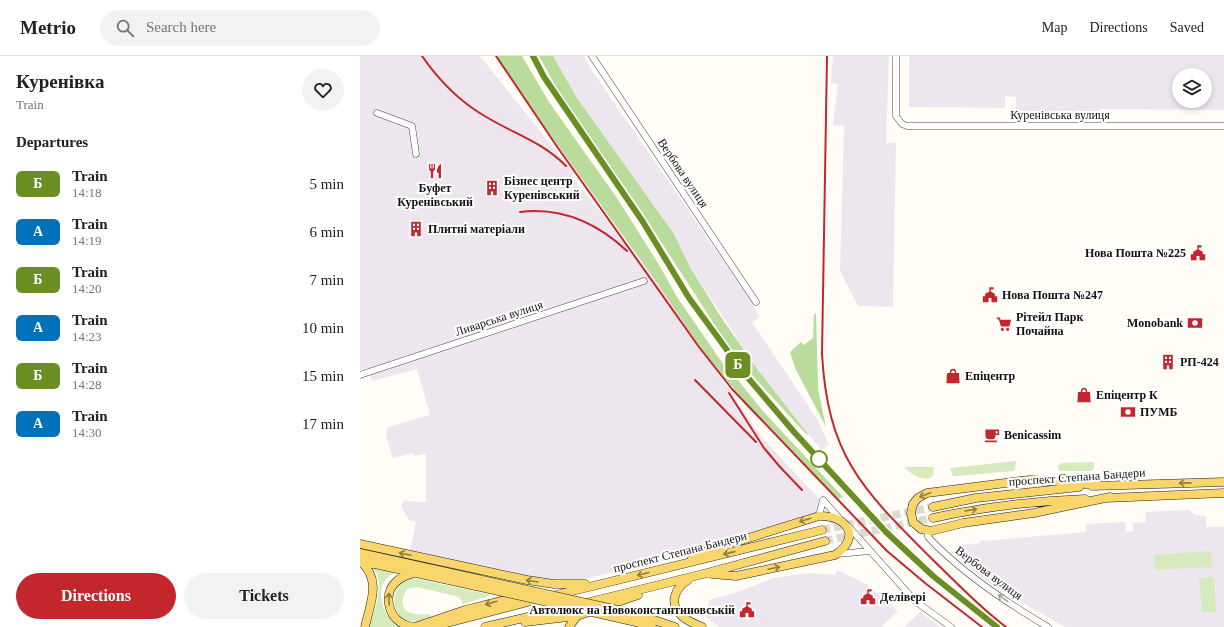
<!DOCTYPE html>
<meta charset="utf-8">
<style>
:root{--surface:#fff;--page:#f2f2f2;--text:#202124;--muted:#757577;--line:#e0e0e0;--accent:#c4262e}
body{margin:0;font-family:"Times New Roman",serif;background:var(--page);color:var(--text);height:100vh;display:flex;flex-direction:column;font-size:15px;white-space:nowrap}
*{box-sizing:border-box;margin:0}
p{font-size:13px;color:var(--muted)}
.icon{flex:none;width:22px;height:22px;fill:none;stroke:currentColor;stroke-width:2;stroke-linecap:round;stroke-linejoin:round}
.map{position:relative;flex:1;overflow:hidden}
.details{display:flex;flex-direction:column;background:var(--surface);width:360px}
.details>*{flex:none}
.badge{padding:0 8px;border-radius:6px;font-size:14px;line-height:26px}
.controls{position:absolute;left:812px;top:12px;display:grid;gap:8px}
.controls a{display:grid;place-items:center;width:40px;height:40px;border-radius:50%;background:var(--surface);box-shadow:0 2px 6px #0003;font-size:20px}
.map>.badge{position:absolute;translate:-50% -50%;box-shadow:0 0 0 2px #fff}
h2{padding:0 16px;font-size:15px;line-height:36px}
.round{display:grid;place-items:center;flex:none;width:42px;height:42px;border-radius:21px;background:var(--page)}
.headline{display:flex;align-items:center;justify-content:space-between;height:68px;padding:0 16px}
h1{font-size:19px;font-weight:600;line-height:30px}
.button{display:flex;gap:8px;margin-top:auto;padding:8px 16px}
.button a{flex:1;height:46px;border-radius:24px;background:var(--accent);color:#fff;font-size:16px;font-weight:600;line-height:46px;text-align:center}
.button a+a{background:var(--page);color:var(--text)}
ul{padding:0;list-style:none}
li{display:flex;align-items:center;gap:12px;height:48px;padding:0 16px}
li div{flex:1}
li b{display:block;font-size:15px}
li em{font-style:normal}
li .badge{min-width:44px;font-weight:700;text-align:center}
header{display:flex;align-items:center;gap:24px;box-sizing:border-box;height:56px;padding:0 20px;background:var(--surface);border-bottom:1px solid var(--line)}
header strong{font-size:19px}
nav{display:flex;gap:22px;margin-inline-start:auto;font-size:14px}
.search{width:280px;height:36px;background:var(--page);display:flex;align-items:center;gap:10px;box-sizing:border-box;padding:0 14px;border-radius:22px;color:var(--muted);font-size:15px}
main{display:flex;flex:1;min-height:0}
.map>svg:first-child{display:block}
.industrial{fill:#eee6ef;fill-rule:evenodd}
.green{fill:#d5ebbd}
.forest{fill:#b9dc9c}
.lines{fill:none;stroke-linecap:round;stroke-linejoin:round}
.major-tunnel{stroke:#dbdad3;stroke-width:8;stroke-dasharray:8 4;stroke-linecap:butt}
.minor-casing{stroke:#444;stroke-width:7}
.major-casing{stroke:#222;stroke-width:9}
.minor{stroke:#fff;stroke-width:6}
.major{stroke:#f9d66b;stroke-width:8}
.rail{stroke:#c4262e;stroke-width:2}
.major-bridge-casing{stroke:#222;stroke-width:9;stroke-linecap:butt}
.major-bridge{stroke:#f9d66b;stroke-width:8}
.oneway{stroke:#917d42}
.oneway2{stroke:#a0a0a0}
.line-casing{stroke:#fff;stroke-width:9}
.line{stroke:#6b8e23;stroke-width:6}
.stop-dot{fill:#fff;stroke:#6b8e23;stroke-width:2}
.labels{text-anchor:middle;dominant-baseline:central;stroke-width:4;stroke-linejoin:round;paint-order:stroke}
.street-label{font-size:12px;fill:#111;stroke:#fff}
.poi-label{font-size:12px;font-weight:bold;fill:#111;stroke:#fff;text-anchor:start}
</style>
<header>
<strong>Metrio</strong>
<div class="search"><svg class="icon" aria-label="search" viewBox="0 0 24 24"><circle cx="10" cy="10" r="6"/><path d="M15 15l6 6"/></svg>Search here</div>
<nav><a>Map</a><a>Directions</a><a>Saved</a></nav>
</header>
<main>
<section class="details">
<div class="headline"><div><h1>Куренівка</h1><p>Train</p></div><a class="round"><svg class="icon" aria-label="heart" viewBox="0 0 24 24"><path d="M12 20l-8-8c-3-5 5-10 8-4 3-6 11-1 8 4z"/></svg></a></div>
<h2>Departures</h2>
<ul>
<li><span class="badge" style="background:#6b8e23;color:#fff">Б</span><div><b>Train</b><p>14:18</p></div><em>5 min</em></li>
<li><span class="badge" style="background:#0072bc;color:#fff">A</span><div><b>Train</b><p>14:19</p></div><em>6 min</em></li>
<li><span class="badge" style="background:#6b8e23;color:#fff">Б</span><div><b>Train</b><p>14:20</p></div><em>7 min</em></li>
<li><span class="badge" style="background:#0072bc;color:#fff">A</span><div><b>Train</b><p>14:23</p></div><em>10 min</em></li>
<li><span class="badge" style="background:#6b8e23;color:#fff">Б</span><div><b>Train</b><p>14:28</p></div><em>15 min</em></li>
<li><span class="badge" style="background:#0072bc;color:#fff">A</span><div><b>Train</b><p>14:30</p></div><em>17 min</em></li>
</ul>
<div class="button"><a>Directions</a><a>Tickets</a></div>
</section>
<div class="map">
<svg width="864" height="571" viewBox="0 0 864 571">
<rect width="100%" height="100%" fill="#fffdf5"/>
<path class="industrial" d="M0 0H120L213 116 212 121 295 224 399 378 460 444 458 456 347 490 311 503 224 523H177L50 495 56 466 49 464 41 450 43 445 66 446V398L55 400 53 397 33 402 26 380 28 371 70 359 57 313 12 325 8 312 0 314Z
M193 0H224L233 16 392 246 399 261 392 266 457 363 469 389 461 394 398 314 330 211 314 178 217 42Z
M473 0H529L526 87H536L533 251 498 250 480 215 484 70 473 69 478 28 471 27Z
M549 0H864V54L740 53 738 59 655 58 656 41 645 40V52L549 51ZM819 19H845V45H819Z
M829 454 835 459 846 460V471H864V571H705L671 552 642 533 640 535 602 506 603 489 609 487 610 489 619 487 622 483 623 485 726 476V468L765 466 766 476 773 475V467L786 466 785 456Z
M477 514 506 528 538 555 521 571H359L346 561 349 544 384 534 413 522 448 517 475 519Z
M560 556 580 571H544Z"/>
<path class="green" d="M656 405 655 413 653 415 597 420H593L590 412Z
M734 406V413L731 415H699L698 413 699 409 702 407Z
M545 411H574L573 420 570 422C561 424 550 418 545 411Z
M851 495 852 511 795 514 794 499Z
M13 512 35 517C11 525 21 563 41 571H10C14 555 26 525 13 512Z
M854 521 856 556H842L839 522Z
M46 522H53L132 539 103 548 99 541 57 531 47 533C34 555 51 560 70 558L71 562C66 564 61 566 56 566 29 563 29 537 46 522Z"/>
<path class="forest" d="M136 0H162L189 46 257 142 298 207 317 241 370 318 374 319 402 354 483 441 478 443 389 350 349 304 295 224 199 91Z
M179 0H193L217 42 314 178 330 211 361 261 398 314 448 378 447 379 381 307 380 308 278 150 200 38Z
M456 257 458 333 466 371 436 314 430 296 441 286 444 289 453 282 454 259Z"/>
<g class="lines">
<path class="major-tunnel" d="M462 474 573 451
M465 485 573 462"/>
<g class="minor-casing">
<path id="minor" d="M232 0 396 246
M536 0V60L542 68 547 70H864
M17 57 52 70 56 98
M0 319 284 225
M463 444 479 462
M459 460 463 444
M488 470 555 545 591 571
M571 475 568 477V481C600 515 647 547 688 571
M477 498 510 495"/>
</g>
<g class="major-casing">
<path id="major" d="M738 429 691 425 669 424 567 437 558 442 553 448 551 457 553 466 561 473 571 475 603 467 674 457 750 441
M732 430 864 426
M746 442 864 437
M573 451 616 442 719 431
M573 462C623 451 673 445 725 443
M0 488 167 524 194 528H225
M0 497 118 523
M332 502 347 495 459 460C487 459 502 481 475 499L376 520 352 518
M0 505 116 530
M1 506C22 524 10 548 5 571
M328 524C315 532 308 548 322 560 327 565 335 568 342 571
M192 540 462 474
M226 547 347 517 465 485
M276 558 315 571
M165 566 217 560 278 539
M276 566 292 571
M52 571C48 570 43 568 40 566 28 558 24 538 35 527 40 521 47 519 54 517
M55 571 105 554 161 540
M71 571 179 543
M125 571 210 551
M209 571 217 560"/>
</g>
<use href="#minor" class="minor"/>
<use href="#major" class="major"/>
<path class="rail" d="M62 0C80 26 101 47 128 62 157 79 182 86 206 110
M136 0 198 92 339 291 372 333 527 495 565 527 622 571
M173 0 184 21 283 166 329 241 383 316 434 376 526 476 573 519 638 571
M467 0 462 298C468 401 502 433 572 503 596 526 619 551 646 571
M160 156C202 151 237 167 267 195
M335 324 396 386
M369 337 404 392 420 411 442 434"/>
<g class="major-bridge-casing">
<path id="major-bridge" d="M118 523 276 558
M116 530 276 566"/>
</g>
<use href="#major-bridge" class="major-bridge"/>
</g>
<defs><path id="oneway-shaft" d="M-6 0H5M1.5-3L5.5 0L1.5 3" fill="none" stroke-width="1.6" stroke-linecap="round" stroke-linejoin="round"/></defs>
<g class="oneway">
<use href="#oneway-shaft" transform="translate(825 427) rotate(179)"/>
<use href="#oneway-shaft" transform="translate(565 439) rotate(159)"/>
<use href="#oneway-shaft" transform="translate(611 454) rotate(-10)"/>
<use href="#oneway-shaft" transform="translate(445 464) rotate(163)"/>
<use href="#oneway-shaft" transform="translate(369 497) rotate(167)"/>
<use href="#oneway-shaft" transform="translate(45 498) rotate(-168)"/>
<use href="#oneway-shaft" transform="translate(414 512) rotate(-12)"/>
<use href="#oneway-shaft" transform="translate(283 518) rotate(166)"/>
<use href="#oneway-shaft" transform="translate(172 525) rotate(-171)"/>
<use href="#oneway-shaft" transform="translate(29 543) rotate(-91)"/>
<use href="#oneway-shaft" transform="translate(131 547) rotate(164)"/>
</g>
<use class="oneway2" href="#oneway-shaft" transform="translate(643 542) rotate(-144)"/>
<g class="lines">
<g class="line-casing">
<path id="line" d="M173 0 184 21 283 166 329 242 383 316 434 376 526 476 573 520 637 571"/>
</g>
<use href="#line" class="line"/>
</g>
<defs>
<g id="restaurant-bare" transform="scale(1.2)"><path d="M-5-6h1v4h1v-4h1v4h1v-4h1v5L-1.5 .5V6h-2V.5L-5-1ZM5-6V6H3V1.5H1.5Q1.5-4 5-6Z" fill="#c4262e" stroke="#fff" stroke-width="2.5" paint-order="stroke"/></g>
<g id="building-bare" transform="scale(1.2)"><path d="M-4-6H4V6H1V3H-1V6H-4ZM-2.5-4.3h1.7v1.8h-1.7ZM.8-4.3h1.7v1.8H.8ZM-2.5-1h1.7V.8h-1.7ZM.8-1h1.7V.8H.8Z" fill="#c4262e" stroke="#fff" stroke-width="2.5" paint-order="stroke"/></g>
<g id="civic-bare" transform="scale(1.2)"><path d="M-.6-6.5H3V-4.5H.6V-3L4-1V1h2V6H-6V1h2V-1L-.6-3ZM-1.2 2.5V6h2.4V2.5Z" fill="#c4262e" stroke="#fff" stroke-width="2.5" paint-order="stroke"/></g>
<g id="bank-bare" transform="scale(1.2)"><path d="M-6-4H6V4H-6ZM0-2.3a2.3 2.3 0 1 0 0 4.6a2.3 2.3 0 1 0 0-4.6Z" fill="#c4262e" stroke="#fff" stroke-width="2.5" paint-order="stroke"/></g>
<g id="supermarket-bare" transform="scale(1.2)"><path d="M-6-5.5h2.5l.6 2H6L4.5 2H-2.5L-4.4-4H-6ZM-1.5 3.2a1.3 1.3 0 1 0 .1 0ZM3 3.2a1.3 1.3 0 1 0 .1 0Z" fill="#c4262e" stroke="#fff" stroke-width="2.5" paint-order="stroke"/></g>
<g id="shop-bare" transform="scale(1.2)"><path d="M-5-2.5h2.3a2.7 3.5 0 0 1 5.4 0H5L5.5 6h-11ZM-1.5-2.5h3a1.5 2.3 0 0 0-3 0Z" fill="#c4262e" stroke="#fff" stroke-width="2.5" paint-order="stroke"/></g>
<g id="cafe-bare" transform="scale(1.2)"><path d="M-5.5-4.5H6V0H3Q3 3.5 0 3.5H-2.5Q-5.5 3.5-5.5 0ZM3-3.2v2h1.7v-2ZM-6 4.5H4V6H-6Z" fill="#c4262e" stroke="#fff" stroke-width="2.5" paint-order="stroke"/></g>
</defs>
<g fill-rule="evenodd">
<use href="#restaurant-bare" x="75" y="115"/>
<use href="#building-bare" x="132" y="132"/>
<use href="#building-bare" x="56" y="173"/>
<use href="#civic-bare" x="838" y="197"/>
<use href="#civic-bare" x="630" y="239"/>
<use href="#bank-bare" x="835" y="267"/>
<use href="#supermarket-bare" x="644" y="268"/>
<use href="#building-bare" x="808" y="306"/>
<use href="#shop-bare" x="593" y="320"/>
<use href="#shop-bare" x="724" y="339"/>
<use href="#bank-bare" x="768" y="356"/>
<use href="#cafe-bare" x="632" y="379"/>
<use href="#civic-bare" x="508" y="541"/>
<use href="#civic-bare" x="387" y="554"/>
</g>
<circle class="stop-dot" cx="459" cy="403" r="8"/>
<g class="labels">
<g class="street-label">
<text x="700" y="59">Куренівська вулиця</text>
<text transform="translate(323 117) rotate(56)">Вербова вулиця</text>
<text transform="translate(139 262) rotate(-18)">Ливарська вулиця</text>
<text transform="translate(717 421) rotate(-4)">проспект Степана Бандери</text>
<text transform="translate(320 496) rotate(-14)">проспект Степана Бандери</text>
<text transform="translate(629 517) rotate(37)">Вербова вулиця</text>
</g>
<g class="poi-label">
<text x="144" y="125">Бізнес центр<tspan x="144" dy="14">Куренівський</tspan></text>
<text x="75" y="132" text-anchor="middle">Буфет<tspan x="75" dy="14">Куренівський</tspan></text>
<text x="68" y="173">Плитні матеріали</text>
<text x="826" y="197" text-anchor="end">Нова Пошта №225</text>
<text x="642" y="239">Нова Пошта №247</text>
<text x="656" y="261">Рітейл Парк<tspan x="656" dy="14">Почайна</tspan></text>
<text x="823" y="267" text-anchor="end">Monobank</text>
<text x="820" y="306">РП-424</text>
<text x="605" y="320">Епіцентр</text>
<text x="736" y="339">Епіцентр К</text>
<text x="780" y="356">ПУМБ</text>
<text x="644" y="379">Benicassim</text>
<text x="520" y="541">Делівері</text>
<text x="375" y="554" text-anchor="end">Автолюкс на Новоконстантиновській</text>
</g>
</g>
</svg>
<div class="controls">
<a><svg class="icon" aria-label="layers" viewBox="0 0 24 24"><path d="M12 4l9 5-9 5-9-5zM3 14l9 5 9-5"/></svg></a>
</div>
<b class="badge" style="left:378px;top:309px;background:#6b8e23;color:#fff">Б</b>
</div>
</main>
